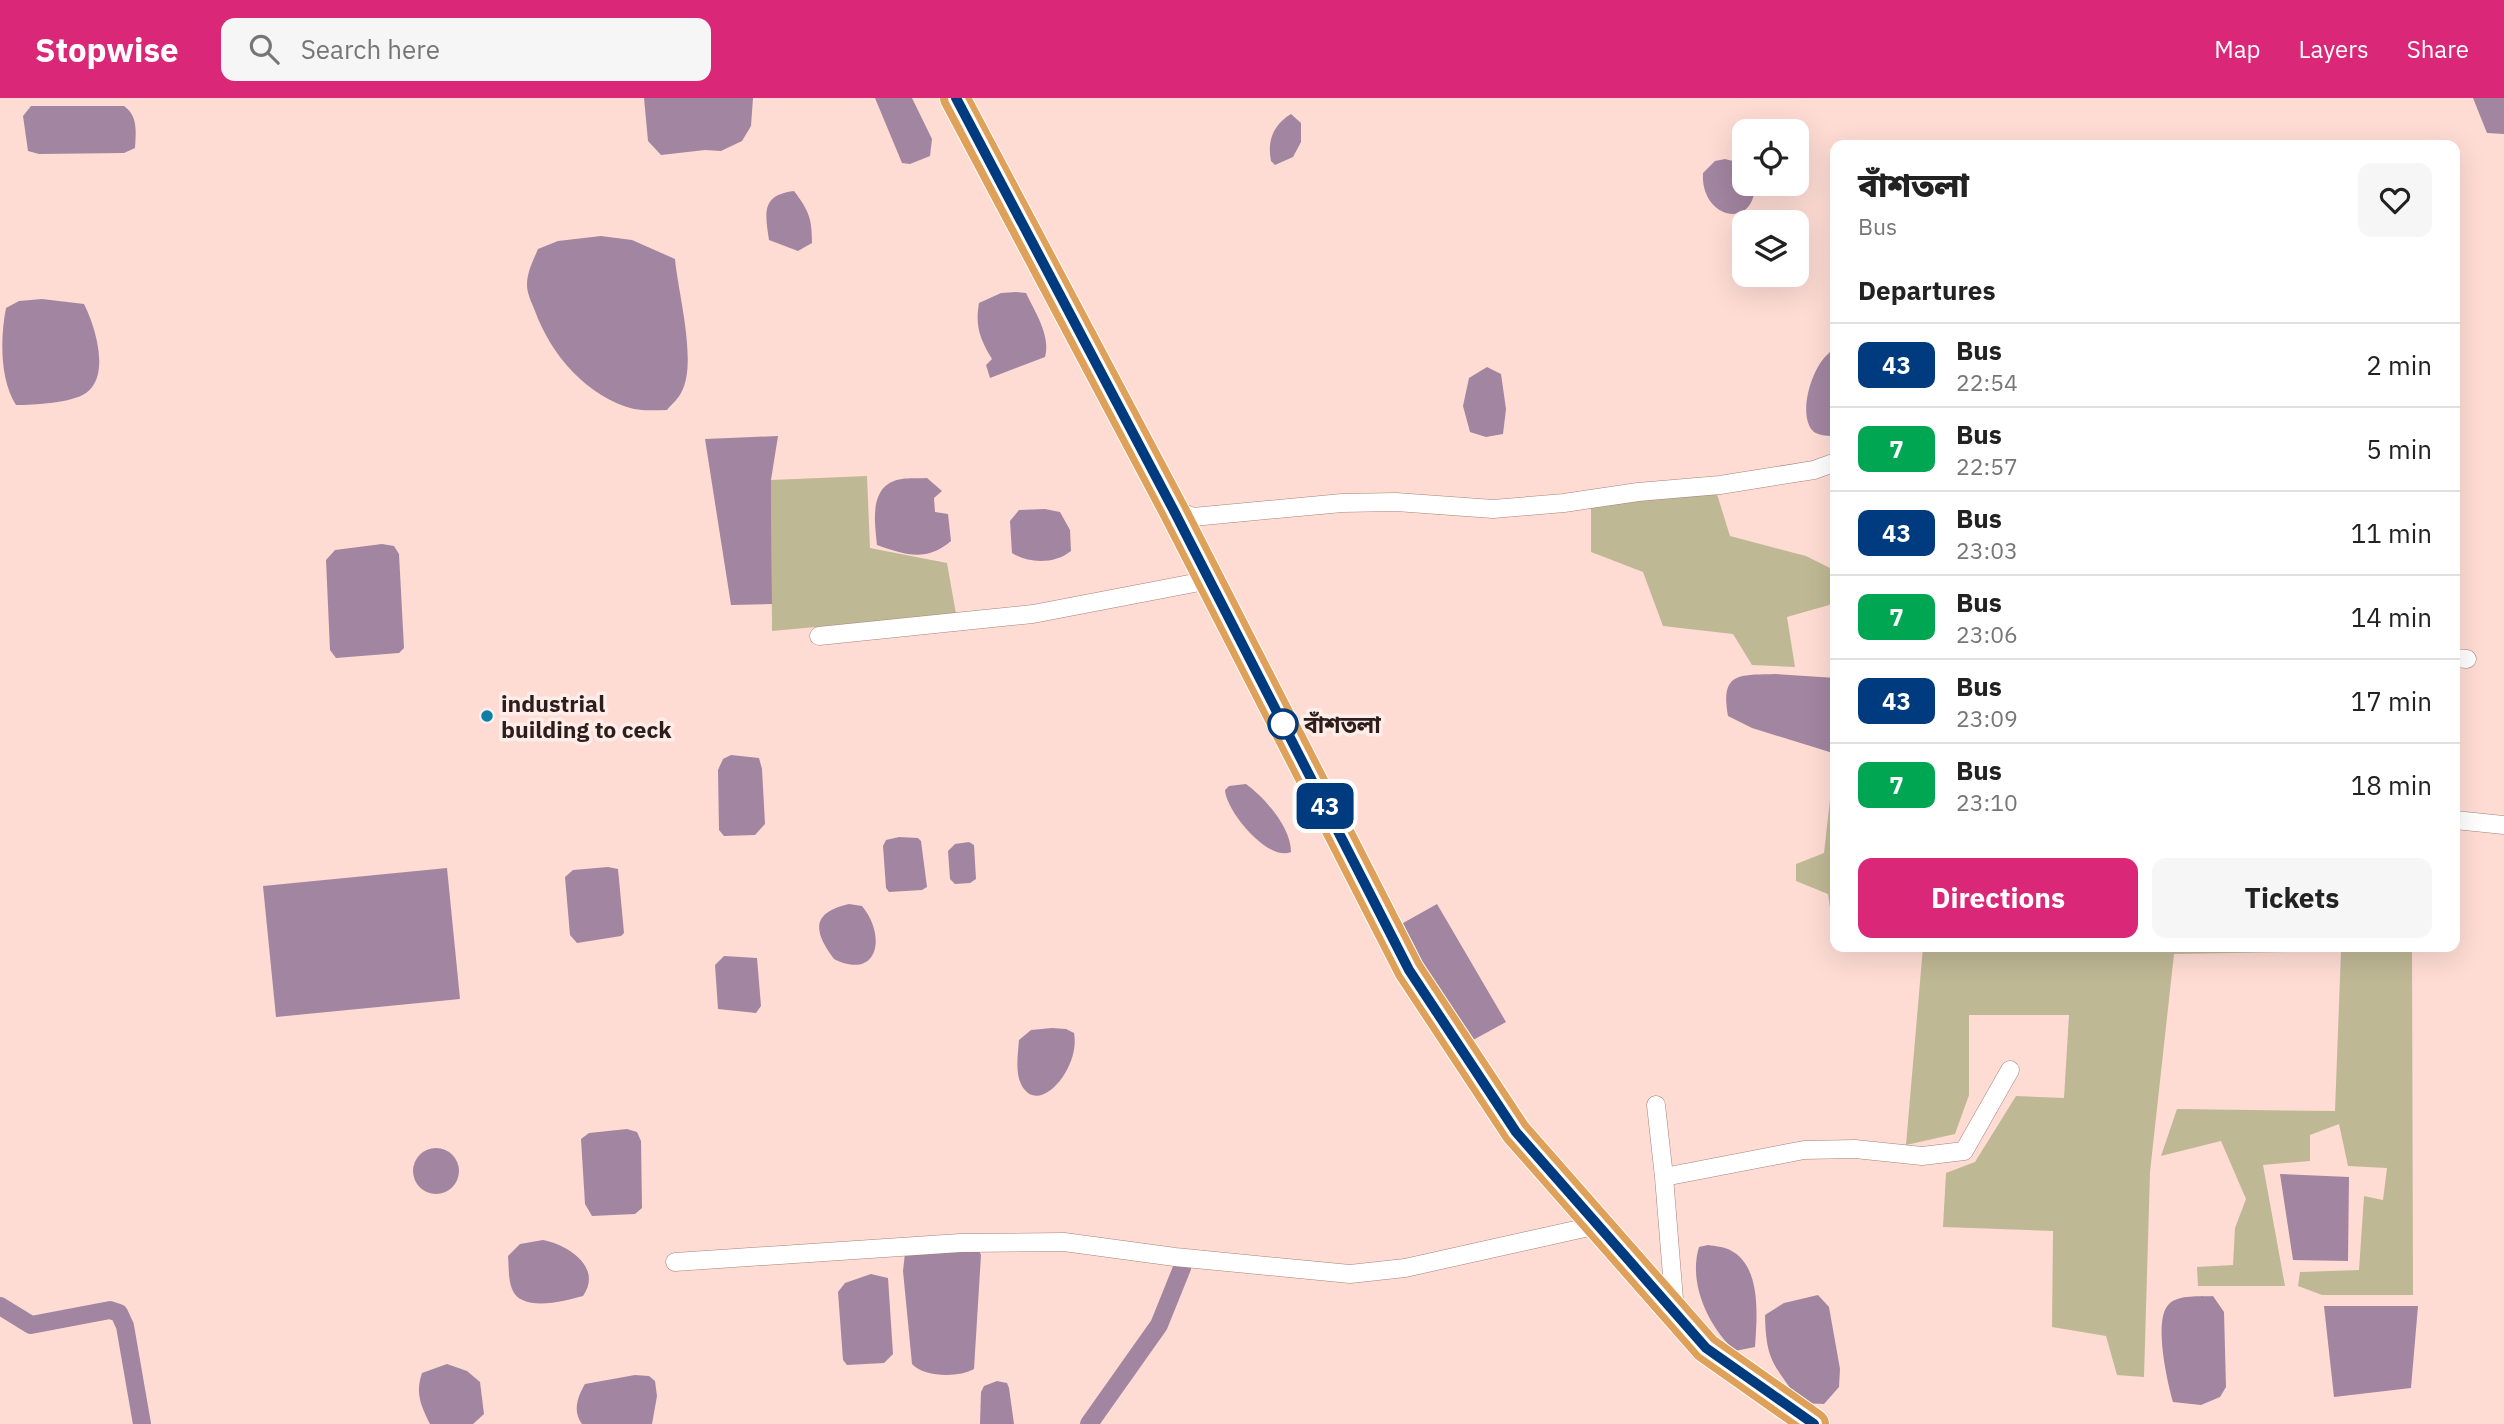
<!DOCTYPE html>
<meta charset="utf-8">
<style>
:root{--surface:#fff;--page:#f6f6f6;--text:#222;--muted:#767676;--line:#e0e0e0;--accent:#db2777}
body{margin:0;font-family:"IBM Plex Sans","Noto Sans Bengali",sans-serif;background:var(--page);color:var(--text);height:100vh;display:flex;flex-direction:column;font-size:26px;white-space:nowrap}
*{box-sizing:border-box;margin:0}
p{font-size:23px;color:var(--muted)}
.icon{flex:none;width:38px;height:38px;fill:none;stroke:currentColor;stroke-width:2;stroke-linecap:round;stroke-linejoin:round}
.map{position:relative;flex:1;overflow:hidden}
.panel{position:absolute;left:1830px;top:42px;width:630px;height:812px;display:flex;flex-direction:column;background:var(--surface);border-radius:14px;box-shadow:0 7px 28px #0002}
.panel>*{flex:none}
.badge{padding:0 14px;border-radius:10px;font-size:24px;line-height:46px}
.tools{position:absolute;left:1732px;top:21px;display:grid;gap:14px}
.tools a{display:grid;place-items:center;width:77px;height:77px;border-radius:14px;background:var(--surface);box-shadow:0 7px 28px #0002;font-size:35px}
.map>.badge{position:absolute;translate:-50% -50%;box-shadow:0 0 0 4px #fff}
h2{padding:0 28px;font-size:26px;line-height:63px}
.round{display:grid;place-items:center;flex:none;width:74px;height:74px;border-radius:14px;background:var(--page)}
.head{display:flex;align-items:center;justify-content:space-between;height:119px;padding:0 28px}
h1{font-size:33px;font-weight:800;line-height:52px}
.action{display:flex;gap:14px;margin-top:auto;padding:14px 28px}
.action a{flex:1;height:80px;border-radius:14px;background:var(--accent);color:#fff;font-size:28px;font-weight:800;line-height:80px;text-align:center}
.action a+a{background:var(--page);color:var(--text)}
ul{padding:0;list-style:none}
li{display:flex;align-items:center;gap:21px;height:84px;padding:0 28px;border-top:2px solid var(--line)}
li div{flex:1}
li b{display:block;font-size:26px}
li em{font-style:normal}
li .badge{min-width:77px;font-weight:700;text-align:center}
header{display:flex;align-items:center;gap:42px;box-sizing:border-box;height:98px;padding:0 35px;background:var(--accent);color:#fff}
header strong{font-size:33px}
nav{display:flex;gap:38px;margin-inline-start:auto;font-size:24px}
.search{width:490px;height:63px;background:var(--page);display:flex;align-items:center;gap:18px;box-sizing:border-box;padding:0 24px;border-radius:14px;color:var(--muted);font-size:26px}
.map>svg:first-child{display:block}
.green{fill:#bfb895}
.water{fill:#a285a1}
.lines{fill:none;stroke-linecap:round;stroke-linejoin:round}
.canal{stroke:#a285a1;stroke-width:18}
.minor-casing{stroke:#a88179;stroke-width:19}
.trunk-casing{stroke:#fff;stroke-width:32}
.minor{stroke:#fff;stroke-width:18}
.trunk{stroke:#dfa05a;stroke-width:30}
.line-casing{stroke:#fff;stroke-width:16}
.line{stroke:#003b80;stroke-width:10}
.poi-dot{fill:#0c7fa7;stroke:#ffedea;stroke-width:2.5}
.stop-dot{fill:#fff;stroke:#003b80;stroke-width:3.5}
.labels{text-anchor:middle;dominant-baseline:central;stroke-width:7;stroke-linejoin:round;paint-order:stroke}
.poi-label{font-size:23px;font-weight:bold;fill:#2d1e1b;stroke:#ffedea;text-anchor:start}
.stop-label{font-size:23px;font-weight:bold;fill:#2d1e1b;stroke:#ffedea;text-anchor:start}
</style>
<header>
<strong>Stopwise</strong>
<div class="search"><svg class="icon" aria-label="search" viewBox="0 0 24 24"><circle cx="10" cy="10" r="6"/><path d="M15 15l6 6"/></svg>Search here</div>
<nav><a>Map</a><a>Layers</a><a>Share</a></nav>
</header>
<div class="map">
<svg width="2504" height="1326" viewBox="0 0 2504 1326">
<rect width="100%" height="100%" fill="#fedcd4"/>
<path class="green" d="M867 378 870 450 947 465 956 516 772 533 771 382Z
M1716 393 1730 438 1806 458 1836 473V505L1787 519 1795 569 1752 567 1733 536 1663 528 1643 474 1591 454V405Z
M1834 666H1836V823H1832L1828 796 1796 783V766L1824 755Z
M1923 849H2401L2412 852 2413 1197H2322L2298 1188 2300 1174 2359 1172 2364 1098 2383 1102 2387 1070 2348 1068 2339 1026 2310 1037V1063L2263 1067 2285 1188H2198L2197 1169 2233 1167 2235 1130 2246 1101 2221 1043 2161 1058 2177 1011 2335 1013 2341 853 2174 856 2150 1074 2144 1279 2117 1277 2106 1238 2052 1229 2053 1133 1943 1129 1946 1075 1975 1064 2016 998 2064 1000 2069 917H1969V997L1955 1036 1906 1047Z"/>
<path class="water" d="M644 0H753L751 28 742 43 721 53 705 52 661 57 648 43Z
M875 0H912L932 41 930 58 910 66 902 65Z
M2473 0H2504V36L2487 35Z
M31 8H124C138 18 136 33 135 50L124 55 39 56 28 53 23 18Z
M1291 16 1301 25V44L1293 59 1275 67 1271 63C1267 43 1273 27 1291 16Z
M1725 61 1745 66V86H1755C1755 133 1700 121 1703 75L1715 63Z
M794 93C809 113 812 120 812 145L798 153 769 142C765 115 761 97 794 93Z
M601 138 632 142 675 161C678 195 698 266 681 295 678 301 671 307 667 312 656 312 644 313 634 311 587 299 551 257 535 213 532 205 527 196 527 187 527 174 533 163 538 151L558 143Z
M1016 194 1026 195C1035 214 1051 238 1045 259L990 280 986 267 992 261C980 241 975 229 979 205L1001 195Z
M42 201 84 206C95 228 111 277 86 295 72 305 34 307 16 307 0 282 0 241 6 210L19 203Z
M1836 251V338C1829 338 1820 338 1814 334 1795 318 1814 258 1836 251Z
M1487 269 1501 276 1506 311 1503 336 1486 339 1470 334 1463 308 1469 280Z
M778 338 771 382 772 506 731 507 705 341Z
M927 380 942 393 934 400 935 414 948 416 951 443C927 464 905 457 877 447 875 427 869 392 894 383 904 379 917 381 927 380Z
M1045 411 1060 414 1070 432 1071 453C1055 466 1029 466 1012 455L1010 423 1019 412Z
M382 446 394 448 399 456 404 550 399 555 336 560 330 552 326 462 335 452Z
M1775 576 1836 580V656L1752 630 1728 618C1720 574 1739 577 1775 576Z
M731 657 759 660 762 671 765 726 755 737 724 738 719 732 718 672 723 661Z
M1246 686C1265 700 1291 729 1291 754 1268 764 1226 713 1225 692L1229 688Z
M899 739 918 740 921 743 927 789 922 792 889 794 886 790 883 748 886 742Z
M969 744 974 747 976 781 970 785 955 786 950 781 948 753 955 746Z
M608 769 618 771 624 835 621 838 577 845 570 837 565 779 573 772Z
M447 770 460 901 276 919 263 788Z
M849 806 862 808C887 838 878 883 834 861 814 834 810 815 849 806Z
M1437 806 1506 924 1464 947 1396 829Z
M724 858 757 860 761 908 756 915 718 911 715 867Z
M1052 930 1066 931 1074 935C1081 970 1038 1021 1021 986 1015 974 1018 955 1019 942L1031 932Z
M627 1031 637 1034 641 1043 642 1110 635 1116 592 1118 585 1106 581 1041 589 1035Z
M413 1073a23 23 0 1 1 46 0a23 23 0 1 1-46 0Z
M2280 1076 2349 1079 2348 1163 2293 1162Z
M543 1142C568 1147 603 1169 583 1198 565 1203 521 1215 512 1191 508 1181 509 1168 508 1158L520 1146Z
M1708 1147C1715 1148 1724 1149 1730 1152 1762 1168 1757 1219 1755 1249L1735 1253C1708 1228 1688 1185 1699 1149Z
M978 1150 981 1157 974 1271C959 1280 923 1279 912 1266L903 1173 905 1155Z
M871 1176 888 1180 893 1256 884 1265 847 1267 843 1262 838 1194 845 1185Z
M1818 1197 1829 1209 1840 1271 1839 1289 1824 1306 1800 1305C1776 1266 1766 1268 1765 1217L1784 1205Z
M2213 1198 2224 1214 2226 1289 2220 1299 2201 1307 2173 1304C2167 1283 2153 1221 2169 1206 2179 1196 2200 1199 2213 1198Z
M2324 1208H2418L2411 1290 2334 1299Z
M447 1266 467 1273 480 1284 484 1316 473 1326H430C421 1308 415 1295 422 1275Z
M635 1277 649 1278 655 1283 657 1298 652 1326H582C572 1313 578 1298 585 1286Z
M997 1283 1007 1285 1009 1290 1014 1326H980L981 1294 984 1288Z"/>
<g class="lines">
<path class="canal" d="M0 1208 31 1227 110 1212 119 1215 125 1228 142 1326
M1089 1326 1159 1227 1182 1170"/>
<g class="minor-casing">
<path id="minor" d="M1174 411 1193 419 1342 405 1396 404 1493 411 1564 405 1638 394 1720 387 1814 372 1836 364
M819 538 1033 516 1210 482
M2455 560 2467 561
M2455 722 2504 727
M1656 1007 1664 1079
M675 1164 960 1145 1064 1144 1175 1159 1350 1176 1405 1170 1598 1127
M1675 1214 1664 1079 1804 1052 1855 1051 1922 1058 1964 1053 2010 972"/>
</g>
<g class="trunk-casing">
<path id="trunk" d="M955 0 1173 411 1409 872 1516 1034 1706 1250 1814 1326"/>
</g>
<use href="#minor" class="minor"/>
<use href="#trunk" class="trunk"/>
</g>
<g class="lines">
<g class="line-casing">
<path id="line" d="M956 0 1173 411 1409 872 1516 1034 1706 1250 1814 1326"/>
</g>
<use href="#line" class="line"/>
</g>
<circle class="poi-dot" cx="487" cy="618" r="7"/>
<circle class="stop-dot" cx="1283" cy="626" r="14"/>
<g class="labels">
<g class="poi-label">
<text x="501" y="605">industrial<tspan x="501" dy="26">building to ceck</tspan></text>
</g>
<g class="stop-label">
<text x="1304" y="626">বাঁশতলা</text>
</g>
</g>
</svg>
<div class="tools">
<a><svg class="icon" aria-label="locate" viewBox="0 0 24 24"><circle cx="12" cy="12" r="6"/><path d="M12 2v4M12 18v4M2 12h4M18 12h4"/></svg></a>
<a><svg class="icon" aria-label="layers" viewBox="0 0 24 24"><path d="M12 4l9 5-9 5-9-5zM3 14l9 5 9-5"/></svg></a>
</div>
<b class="badge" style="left:1325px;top:708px;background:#003b80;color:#fff">43</b>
<section class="panel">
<div class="head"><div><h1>বাঁশতলা</h1><p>Bus</p></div><a class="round"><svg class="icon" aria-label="heart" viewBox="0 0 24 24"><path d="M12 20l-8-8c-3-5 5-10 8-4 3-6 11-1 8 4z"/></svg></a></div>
<h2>Departures</h2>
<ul>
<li><span class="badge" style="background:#003b80;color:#fff">43</span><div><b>Bus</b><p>22:54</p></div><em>2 min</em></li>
<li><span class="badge" style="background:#00a651;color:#fff">7</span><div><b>Bus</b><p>22:57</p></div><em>5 min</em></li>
<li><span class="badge" style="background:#003b80;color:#fff">43</span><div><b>Bus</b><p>23:03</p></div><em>11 min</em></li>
<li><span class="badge" style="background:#00a651;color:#fff">7</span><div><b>Bus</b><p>23:06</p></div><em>14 min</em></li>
<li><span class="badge" style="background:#003b80;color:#fff">43</span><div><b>Bus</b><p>23:09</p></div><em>17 min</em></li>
<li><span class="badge" style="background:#00a651;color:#fff">7</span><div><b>Bus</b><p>23:10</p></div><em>18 min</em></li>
</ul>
<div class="action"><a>Directions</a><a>Tickets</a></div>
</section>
</div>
